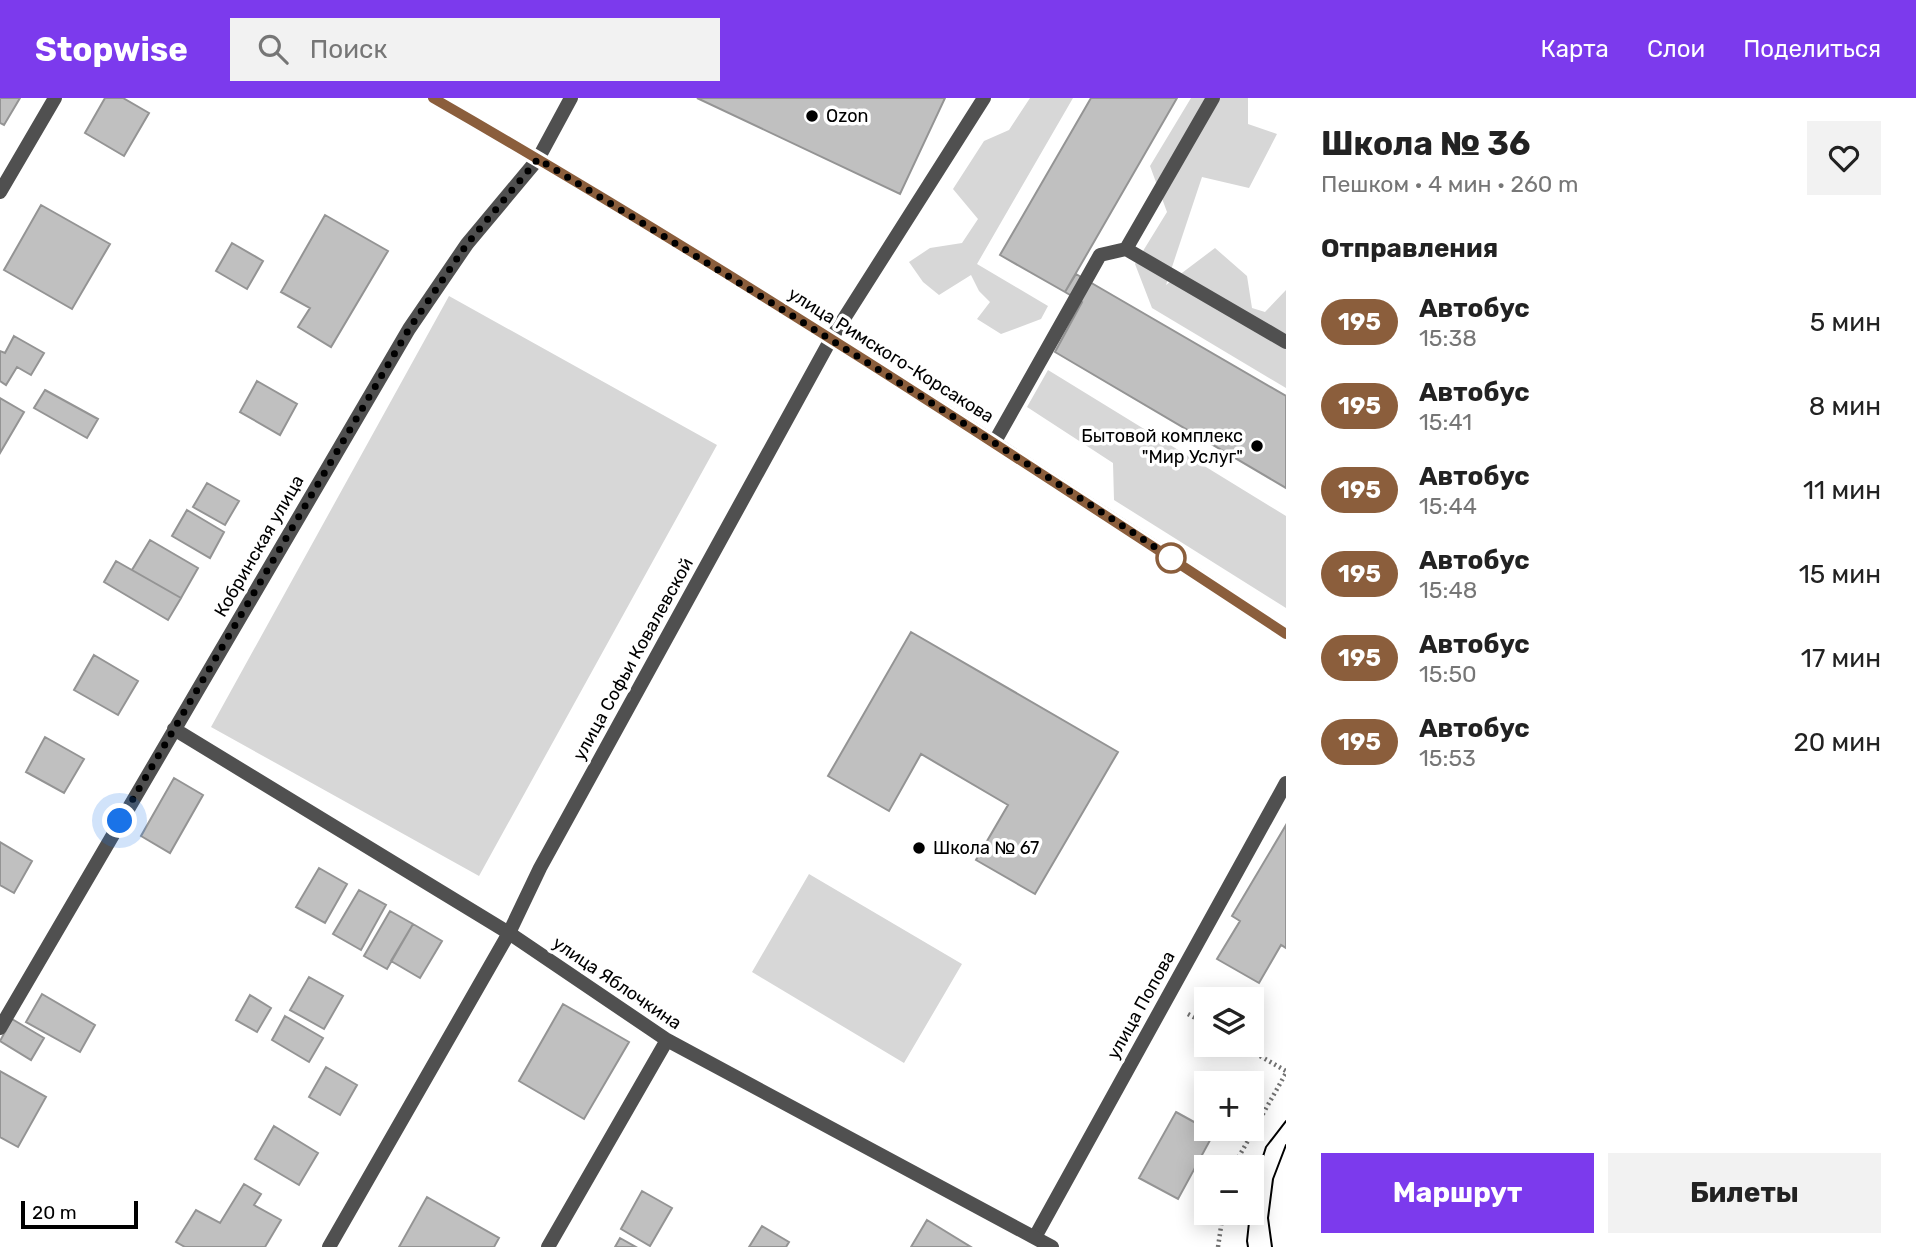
<!DOCTYPE html>
<html lang="ru">
<meta charset="utf-8">
<style>
:root{--surface:#fff;--page:#f2f2f2;--text:#222;--muted:#767676;--accent:#7c3aed}
body{margin:0;font-family:Rubik,sans-serif;background:var(--page);color:var(--text);height:100vh;display:flex;flex-direction:column;font-size:26px;white-space:nowrap}
*{box-sizing:border-box;margin:0}
p{font-size:23px;color:var(--muted)}
.icon{flex:none;width:38px;height:38px;fill:none;stroke:currentColor;stroke-width:2;stroke-linecap:round;stroke-linejoin:round}
.map{position:relative;flex:1;overflow:hidden}
.sheet{display:flex;flex-direction:column;background:var(--surface);width:630px}
.sheet>*{flex:none}
.badge{padding:0 14px;border-radius:23px;font-size:24px;line-height:46px}
.buttons{position:absolute;left:1194px;top:889px;display:grid;gap:14px}
.buttons a{display:grid;place-items:center;width:70px;height:70px;border-radius:0px;background:var(--surface);box-shadow:0 4px 18px #0003;font-size:35px}
.scale{position:absolute;left:21px;bottom:18px;width:117px;box-sizing:border-box;padding-left:7px;border:4px solid #000;border-top:0;font-size:19px;line-height:24px;white-space:nowrap;color:#000;-webkit-text-stroke:5px #fff;paint-order:stroke}
.you{position:absolute;width:35px;height:35px;margin:-18px;border:5px solid #fff;border-radius:50%;background:#1a73e8;box-shadow:0 0 0 10px #1a73e833}
.map>.badge{position:absolute;translate:-50% -50%;box-shadow:0 0 0 4px #fff}
h2{padding:0 35px;font-size:26px;line-height:63px}
.round{display:grid;place-items:center;flex:none;width:74px;height:74px;border-radius:0px;background:var(--page)}
.overview{display:flex;align-items:center;justify-content:space-between;height:119px;padding:0 35px}
h1{font-size:33px;font-weight:700;line-height:52px}
.action{display:flex;gap:14px;margin-top:auto;padding:14px 35px}
.action a{flex:1;height:80px;border-radius:0px;background:var(--accent);color:#fff;font-size:28px;font-weight:700;line-height:80px;text-align:center}
.action a+a{background:var(--page);color:var(--text)}
ul{padding:0;list-style:none}
li{display:flex;align-items:center;gap:21px;height:84px;padding:0 35px}
li div{flex:1}
li b{display:block;font-size:26px}
li em{font-style:normal}
li .badge{min-width:77px;font-weight:700;text-align:center}
header{display:flex;align-items:center;gap:42px;box-sizing:border-box;height:98px;padding:0 35px;background:var(--accent);color:#fff}
header strong{font-size:33px}
nav{display:flex;gap:38px;margin-inline-start:auto;font-size:24px}
.search{width:490px;height:63px;background:var(--page);display:flex;align-items:center;gap:18px;box-sizing:border-box;padding:0 24px;border-radius:0px;color:var(--muted);font-size:26px}
main{display:flex;flex:1;min-height:0}
.map>svg:first-child{display:block}
.green{fill:#d7d7d7}
.building{fill:#c0c0c0;stroke:#949494;stroke-width:2}
.lines{fill:none;stroke-linecap:round;stroke-linejoin:round}
.path{stroke:#727272;stroke-width:4.5;stroke-dasharray:2 3.5;stroke-linecap:butt}
.service{stroke:#505050;stroke-width:14}
.pedestrian{stroke:#505050;stroke-width:14}
.minor{stroke:#505050;stroke-width:14}
.secondary{stroke:#1d1d1d;stroke-width:14}
.tram{stroke:#000;stroke-width:2}
.line-casing{stroke:#fff;stroke-width:16}
.line{stroke:#8b5e3c;stroke-width:10}
.walk{stroke:#000;stroke-width:7;stroke-dasharray:0 12.6}
.poi-dot{fill:#000;stroke:#fff;stroke-width:2.5}
.stop-dot{fill:#fff;stroke:#8b5e3c;stroke-width:3.5}
.labels{text-anchor:middle;dominant-baseline:central;stroke-width:7;stroke-linejoin:round;paint-order:stroke}
.poi-label{font-size:18px;fill:#000;stroke:#fff;text-anchor:start}
.street-label{font-size:18px;fill:#000;stroke:#fff}
</style>
<header>
<strong>Stopwise</strong>
<div class="search"><svg class="icon" aria-label="search" viewBox="0 0 24 24"><circle cx="10" cy="10" r="6"/><path d="M15 15l6 6"/></svg>Поиск</div>
<nav><a>Карта</a><a>Слои</a><a>Поделиться</a></nav>
</header>
<main>
<div class="map">
<svg width="1286" height="1149" viewBox="0 0 1286 1149">
<rect width="100%" height="100%" fill="#fff"/>
<path class="green" d="M1030 0H1073L977 166 1048 208 1041 221 1001 236 977 221 990 204 979 193 971 177 939 197 923 184 909 164 930 150 962 145 978 121 953 91 984 43 1009 32Z
M1191 0H1248V26L1277 36 1249 90 1202 79 1166 187 1215 150 1247 178 1252 210 1265 214 1286 192V290L1152 210 1135 166 1167 114 1150 68Z
M449 198 717 347 479 778 211 629Z
M1048 272 1286 418V510L1114 402 1113 365 1027 309Z
M809 776 962 866 904 965 752 874Z"/>
<path class="building" d="M0 0H20L4 27 0 25Z
M105 0H123L149 15 124 58 85 35Z
M697 0H945L900 96Z
M1091 0H1177L1065 194 1000 157Z
M41 107 110 146 72 211 4 172Z
M325 117 388 153 331 249 298 229 310 210 281 194Z
M232 145 263 163 247 191 216 173Z
M1076 176 1286 298V390L1055 254 1082 204 1065 194Z
M14 238 44 255 31 277 17 269 6 287 0 283V253L5 255Z
M257 283 297 306 280 337 240 314Z
M45 292 98 321 87 340 34 310Z
M0 300 24 314 0 355Z
M207 385 239 403 225 427 193 409Z
M187 412 224 434 210 460 172 438Z
M150 442 198 470 181 500 132 472Z
M116 463 181 500 168 522 104 484Z
M911 534 1118 654 1035 796 976 762 1008 707 921 656 889 713 828 678Z
M94 557 138 583 118 617 74 592Z
M45 639 84 661 64 695 26 674Z
M174 680 203 697 170 755 141 738Z
M1286 727V850L1281 847 1259 885 1217 861 1240 823 1232 818Z
M0 744 32 763 14 795 0 787Z
M319 770 347 786 325 825 296 809Z
M359 792 386 807 361 852 333 836Z
M390 813 413 826 387 871 364 858Z
M413 826 442 843 420 880 391 863Z
M309 879 343 898 324 931 290 912Z
M42 896 95 927 80 954 26 924Z
M250 897 271 910 257 934 236 922Z
M563 906 629 944 584 1021 519 983Z
M285 918 323 940 309 964 272 942Z
M12 921 44 940 31 962 0 943Z
M326 969 357 987 340 1017 309 999Z
M0 973 46 999 18 1049 0 1039Z
M1176 1014 1214 1035 1178 1101 1139 1080Z
M274 1028 318 1055 299 1087 255 1061Z
M244 1086 261 1096 254 1107 281 1122 265 1149H185L176 1144 196 1112 220 1125Z
M642 1093 672 1110 650 1148 621 1131Z
M427 1099 499 1140 494 1149H399Z
M927 1122 971 1149H911Z
M762 1128 789 1144 786 1149H749Z
M620 1140 636 1149H615Z"/>
<g class="lines">
<path class="path" d="M1188 916 1206 926
M1241 947 1286 973
M1233 1069 1286 975
M1218 1149 1223 1115"/>
<path class="service" d="M1213 0 1126 151 1286 244
M831 241 984 0
M994 345 1100 157 1126 151"/>
<path class="pedestrian" d="M1035 1139 1286 685"/>
<path class="minor" d="M0 94 55 0
M174 631 509 835 667 942 1052 1149
M0 930 409 231 467 146 538 61 571 0
M329 1149 509 835 540 770 831 241
M548 1149 667 942"/>
<path class="secondary" d="M433 0C724 168 1006 350 1286 536"/>
<path class="tram" d="M1251 1107 1253 1090 1266 1049 1286 1023
M1248 1149 1247 1143 1250 1115
M1272 1149 1268 1120 1273 1081 1286 1047"/>
</g>
<g class="lines">
<g class="line-casing">
<path id="line" d="M433 0C724 167 1005 351 1286 536"/>
</g>
<use href="#line" class="line"/>
<path class="walk" d="M120 723 409 231 467 146 538 61C753 193 968 325 1179 465L1171 460"/>
</g>
<g class="poi-dot">
<circle cx="812" cy="18" r="7"/>
<circle cx="1257" cy="348" r="7"/>
<circle cx="919" cy="750" r="7"/>
</g>
<circle class="stop-dot" cx="1171" cy="460" r="14"/>
<g class="labels">
<g class="poi-label">
<text x="826" y="18">Ozon</text>
<text x="1243" y="338" text-anchor="end">Бытовой комплекс<tspan x="1243" dy="21">"Мир Услуг"</tspan></text>
<text x="933" y="750">Школа № 67</text>
</g>
<g class="street-label">
<text transform="translate(891 257) rotate(32)">улица Римского-Корсакова</text>
<text transform="translate(259 448) rotate(-60)">Кобринская улица</text>
<text transform="translate(633 561) rotate(-61)">улица Софьи Ковалевской</text>
<text transform="translate(617 885) rotate(34)">улица Яблочкина</text>
<text transform="translate(1141 907) rotate(-61)">улица Попова</text>
</g>
</g>
</svg>
<div class="buttons">
<a><svg class="icon" aria-label="layers" viewBox="0 0 24 24"><path d="M12 4l9 5-9 5-9-5zM3 14l9 5 9-5"/></svg></a>
<a>+</a>
<a>−</a>
</div>
<div class="scale">20 m</div>
<div class="you" style="left:120px;top:723px"></div>
</div>
<section class="sheet">
<div class="overview"><div><h1>Школа № 36</h1><p>Пешком · 4 мин · 260 m</p></div><a class="round"><svg class="icon" aria-label="heart" viewBox="0 0 24 24"><path d="M12 20l-8-8c-3-5 5-10 8-4 3-6 11-1 8 4z"/></svg></a></div>
<h2>Отправления</h2>
<ul>
<li><span class="badge" style="background:#8b5e3c;color:#fff">195</span><div><b>Автобус</b><p>15:38</p></div><em>5 мин</em></li>
<li><span class="badge" style="background:#8b5e3c;color:#fff">195</span><div><b>Автобус</b><p>15:41</p></div><em>8 мин</em></li>
<li><span class="badge" style="background:#8b5e3c;color:#fff">195</span><div><b>Автобус</b><p>15:44</p></div><em>11 мин</em></li>
<li><span class="badge" style="background:#8b5e3c;color:#fff">195</span><div><b>Автобус</b><p>15:48</p></div><em>15 мин</em></li>
<li><span class="badge" style="background:#8b5e3c;color:#fff">195</span><div><b>Автобус</b><p>15:50</p></div><em>17 мин</em></li>
<li><span class="badge" style="background:#8b5e3c;color:#fff">195</span><div><b>Автобус</b><p>15:53</p></div><em>20 мин</em></li>
</ul>
<div class="action"><a>Маршрут</a><a>Билеты</a></div>
</section>
</main>
